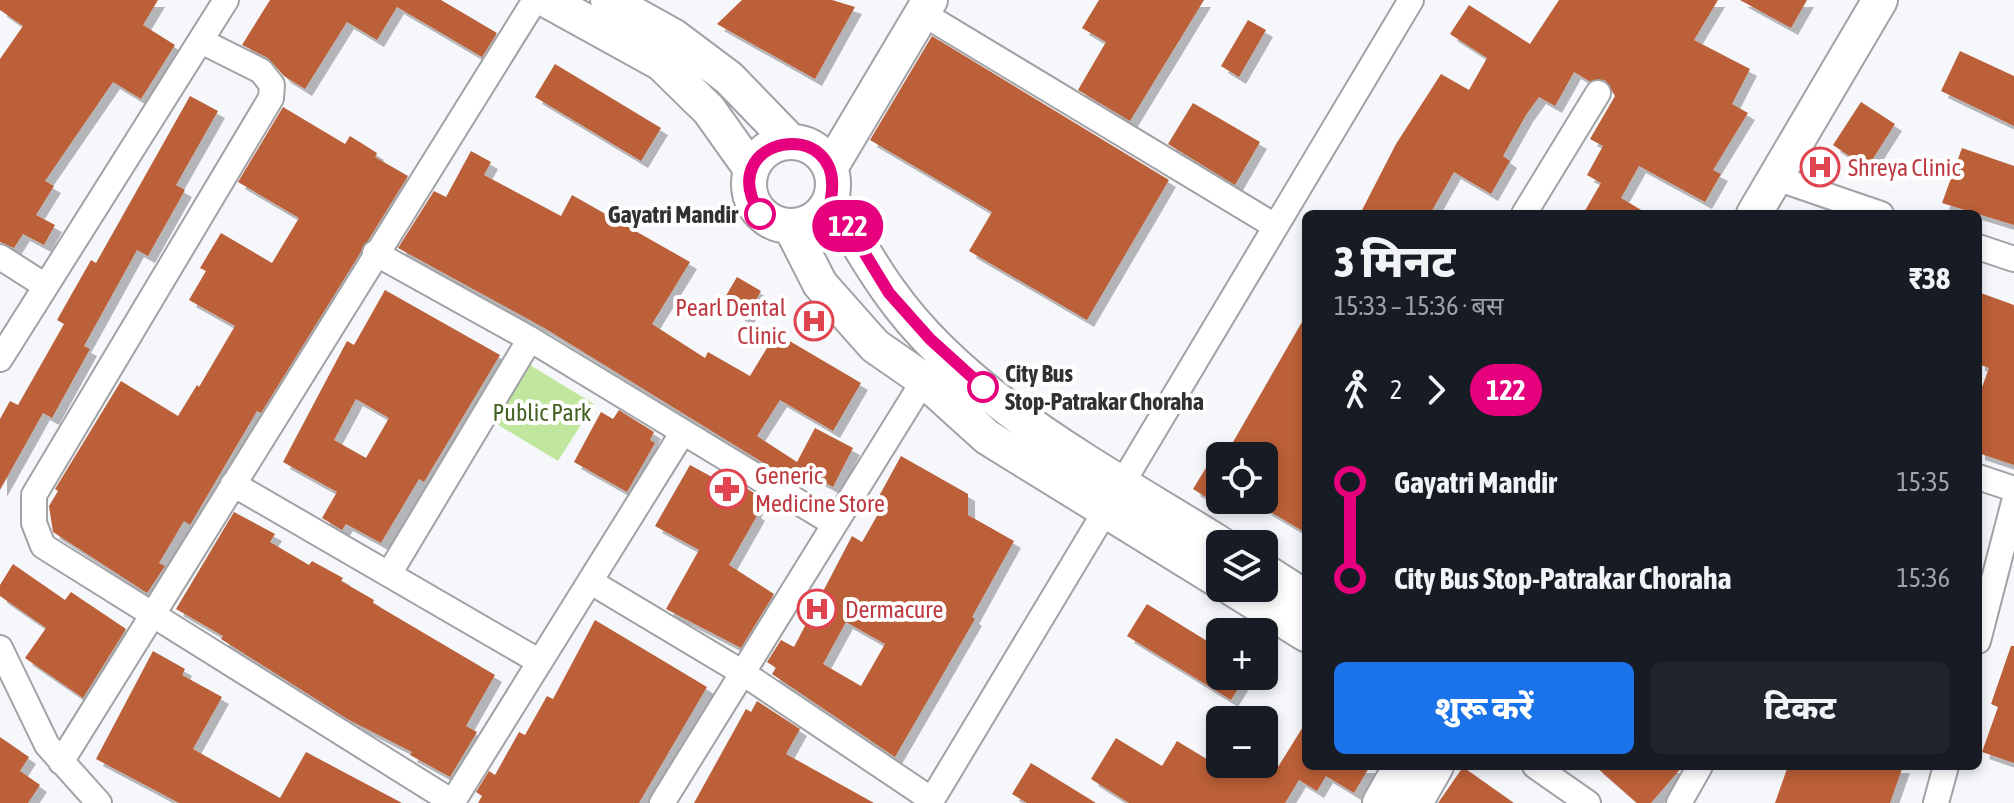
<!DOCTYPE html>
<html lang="hi">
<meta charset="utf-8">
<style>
:root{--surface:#171b24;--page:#20242c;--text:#f1f3f6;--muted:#9ea1a6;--accent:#1a73e8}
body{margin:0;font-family:"Asap Condensed","Noto Sans Devanagari",sans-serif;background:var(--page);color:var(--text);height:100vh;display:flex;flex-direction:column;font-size:30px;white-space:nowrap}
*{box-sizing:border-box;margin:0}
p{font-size:26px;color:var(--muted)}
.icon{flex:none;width:44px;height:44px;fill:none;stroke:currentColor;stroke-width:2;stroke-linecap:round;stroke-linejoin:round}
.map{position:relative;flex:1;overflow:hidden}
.drawer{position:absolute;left:1302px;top:210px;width:680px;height:560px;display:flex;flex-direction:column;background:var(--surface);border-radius:12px;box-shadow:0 4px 12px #0003}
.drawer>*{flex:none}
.badge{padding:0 16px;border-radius:26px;font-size:28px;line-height:52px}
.fabs{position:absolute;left:1206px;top:442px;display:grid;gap:16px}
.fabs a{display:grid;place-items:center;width:72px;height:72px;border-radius:12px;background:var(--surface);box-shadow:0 4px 12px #0003;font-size:40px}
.map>.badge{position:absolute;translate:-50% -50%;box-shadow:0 0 0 4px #fff}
.legs{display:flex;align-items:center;gap:12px;height:88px;padding:0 32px;font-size:26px}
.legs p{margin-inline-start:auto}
.summary{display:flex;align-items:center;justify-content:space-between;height:136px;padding:0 32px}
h1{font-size:44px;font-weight:800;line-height:60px}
.cta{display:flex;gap:16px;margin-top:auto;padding:16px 32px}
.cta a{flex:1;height:92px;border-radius:12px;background:var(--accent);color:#fff;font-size:32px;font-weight:800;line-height:92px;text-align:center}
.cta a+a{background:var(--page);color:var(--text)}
ul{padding:0 32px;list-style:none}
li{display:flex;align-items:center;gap:28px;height:96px;font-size:30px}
li i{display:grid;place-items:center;width:12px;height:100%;margin:0 10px;background:currentColor}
li i::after{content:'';width:20px;height:20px;margin:-10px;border:6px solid;border-radius:50%;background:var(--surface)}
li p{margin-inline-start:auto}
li:first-child i{background:linear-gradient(#0000 50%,currentColor 0)}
li:last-child i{background:linear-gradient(currentColor 50%,#0000 0)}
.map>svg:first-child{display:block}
.green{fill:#c1e79e}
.building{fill:#bb6039;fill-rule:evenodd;filter:url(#shadow)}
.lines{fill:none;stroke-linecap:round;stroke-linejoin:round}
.street-casing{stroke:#a0a2a6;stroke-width:28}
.secondary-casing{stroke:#a0a2a6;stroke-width:38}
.street{stroke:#fff;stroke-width:24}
.secondary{stroke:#fff;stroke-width:34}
.line-1-casing{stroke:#fff;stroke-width:18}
.line-1{stroke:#e6007e;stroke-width:12}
.stop-1-dot{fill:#fff;stroke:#e6007e;stroke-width:4}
.labels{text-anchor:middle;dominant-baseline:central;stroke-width:8;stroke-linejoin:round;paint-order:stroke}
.health-label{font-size:24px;fill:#be3a42;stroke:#fff;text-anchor:start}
.stop-label{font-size:24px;font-weight:bold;fill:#303133;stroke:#fff;text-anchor:end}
.park-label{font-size:24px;fill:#446224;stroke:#fff}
</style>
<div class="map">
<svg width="2014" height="803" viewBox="0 0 2014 803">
<defs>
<filter id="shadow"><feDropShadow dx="7" dy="7" stdDeviation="0" flood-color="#0004"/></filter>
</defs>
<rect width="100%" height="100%" fill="#f5f7fb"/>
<path class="green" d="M525 362 594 404 558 461 490 420Z"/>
<path class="building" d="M0 0H158L143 25 175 45 141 99 113 82 45 181 54 186 36 215 55 225 44 245 23 234 14 248 0 242V59L23 26 0 10Z
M270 0H441L497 33 482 57 397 7 377 40 347 22 305 89 284 76 268 58 242 45Z
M742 0H832L855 7 815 79 717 24Z
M1099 0H1204L1130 121 1078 90 1106 42 1082 28Z
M1559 0H1718L1694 40 1750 69 1732 104 1748 113 1713 170 1721 174 1705 202 1639 166 1621 198 1648 214H1583L1601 183 1587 175 1603 146 1590 139 1615 96 1605 80 1589 81 1574 72 1555 106 1539 97 1526 115 1503 156 1510 161 1491 194 1454 172 1430 214H1360L1396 144 1441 74 1469 90 1487 58 1450 34 1469 5 1530 44Z
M1740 0H1807L1791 28Z
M1248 20 1266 30 1239 77 1221 66Z
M932 36 1169 180 1087 320 969 251 992 212 870 140Z
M1960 51 2014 76V126L1941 91Z
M555 64 661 128 641 161 535 97Z
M190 96 218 111 176 185 185 190 148 256 137 250 84 346 90 349 52 418 43 413 0 490V419L10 401 18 405 64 324 57 320 91 260 96 263Z
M1861 102 1895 124 1867 168 1833 145Z
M1193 103 1260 142 1235 185 1168 144Z
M283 107 345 144 350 136 377 153 375 157 408 176 261 413 257 411 190 525 184 521 159 563 165 566 147 593 53 532 49 506 58 491 55 489 121 381 178 416 197 385 199 387 235 326 189 300 206 271 200 268 221 233 272 263 299 218 238 182Z
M1962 148 2014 166V225L1942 203Z
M471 151 491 162 484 175 561 216 572 195 690 262 652 324 705 358 708 352 750 376 776 333 861 383 833 431 780 400 757 436 797 462 815 428 853 448 833 487 797 468 791 477 778 472 546 329 398 248 434 191 446 197Z
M737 277 761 291 746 318 721 304Z
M385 290 500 355 424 482 419 479 381 543 346 524 342 530 322 518 337 492 283 462 347 341 354 345ZM356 399 389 418 366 458 334 440Z
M1978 292 2014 305V465L1978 453V398L1989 368 1978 364Z
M1306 315V533L1264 508V456H1225Z
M619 410 654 432 650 440 655 443 627 492 574 462 601 412 613 419Z
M1220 445V506L1193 489Z
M901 456 968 494V515L1014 541 972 617 975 619 895 757 772 674 776 668 767 662 781 640 794 647 852 536 862 542 885 502 878 498ZM846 622 885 644 861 686 823 664Z
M690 465 723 483 727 476 762 498 754 511 758 514 729 565 774 594 741 648 666 609 699 550 655 526Z
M234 512 275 534 270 542 309 565 312 561 343 578 341 581 374 600 373 603 495 675 466 726 477 732 450 777 410 755 412 752 349 720 221 639 223 636 176 609Z
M13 564 65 600 71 592 126 629 83 698 25 658 46 628 0 596V585Z
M1147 604 1220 649V676H1246L1231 700 1127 636Z
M595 620 707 687 639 803H478L482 796 476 792 489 771 495 775 519 732 525 735 547 696 553 699Z
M2011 646H2014V763L1982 752 1998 707 1991 704Z
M153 651 185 669 182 675 222 697 193 749 280 798 306 752 402 803H179L96 759Z
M757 701 800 729 786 754 874 803H694L746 709 751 712Z
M1306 722V766H1370L1354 793 1326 776 1317 791 1299 780 1285 803H1129L1091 779 1116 738 1162 766 1177 741 1238 778 1246 764 1278 767Z
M0 737 29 757 20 771 40 785 28 803H0Z
M1031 763 1096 803H1027L1012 794Z
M1595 766H1683L1651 803H1637Z
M1788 766H1903L1890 803H1775Z
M1463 767 1514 803H1438Z"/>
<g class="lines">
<g class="street-casing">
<path id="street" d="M922 13 1275 226
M201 41 261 71 272 85 271 98 34 495V523L43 546 454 803
M1776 178 1881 214
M1524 214 1598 93
M1978 247 2014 259
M375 253 530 339 833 523
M0 257 44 285
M0 359 226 0
M1978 477 2014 489
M1123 482 1411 0
M233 484 540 662
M389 574 530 339
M591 582 743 673 932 800
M1978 641 2014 502
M0 648 47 745 99 803
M61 762 535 0
M1535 766 1588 803
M452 803 683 432
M662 803 924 380
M930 803 1106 510
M1679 803 1700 766
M1936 803 1946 766"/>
</g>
<g class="secondary-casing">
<path id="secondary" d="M547 0 661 63 709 110 751 169
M608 0 673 36 729 78 791 142
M749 184a42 42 0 1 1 84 0a42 42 0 1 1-84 0Z
M830 168 930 0
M831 198C850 229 868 262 889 291 966 401 1109 474 1220 544
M1754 214 1880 0
M791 227 820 284 875 346 924 380 987 437 1220 581
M1264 571 1306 598
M1232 588 1306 634
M1380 803 1401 766
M1415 803 1436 766"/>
</g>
<use href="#street" class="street"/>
<use href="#secondary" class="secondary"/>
</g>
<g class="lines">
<g class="line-1-casing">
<path id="line-1" d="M760 214C711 136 846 113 831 198L889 293 930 339 983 387"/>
</g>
<use href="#line-1" class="line-1"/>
</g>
<defs>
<g id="hospital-ring" transform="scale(2)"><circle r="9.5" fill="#fff" stroke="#e0444e" stroke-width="1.5"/><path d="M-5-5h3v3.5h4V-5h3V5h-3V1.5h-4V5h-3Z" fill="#e0444e"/></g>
<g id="pharmacy-ring" transform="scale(2)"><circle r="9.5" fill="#fff" stroke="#e0444e" stroke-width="1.5"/><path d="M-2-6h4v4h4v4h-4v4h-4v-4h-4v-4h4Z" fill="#e0444e"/></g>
</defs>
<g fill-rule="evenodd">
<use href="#hospital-ring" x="1820" y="167"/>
<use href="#hospital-ring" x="814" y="321"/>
<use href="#pharmacy-ring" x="727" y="489"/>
<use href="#hospital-ring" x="817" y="609"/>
</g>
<g class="stop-1-dot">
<circle cx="760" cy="214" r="14"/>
<circle cx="983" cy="387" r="14"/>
</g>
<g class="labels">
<g class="health-label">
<text x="1848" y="167">Shreya Clinic</text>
<text x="786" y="307" text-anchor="end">Pearl Dental<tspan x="786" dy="28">Clinic</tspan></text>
<text x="755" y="475">Generic<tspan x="755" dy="28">Medicine Store</tspan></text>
<text x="845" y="609">Dermacure</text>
</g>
<g class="stop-label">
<text x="738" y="214">Gayatri Mandir</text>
<text x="1005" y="373" text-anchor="start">City Bus<tspan x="1005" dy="28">Stop-Patrakar Choraha</tspan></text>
</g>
<g class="park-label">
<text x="542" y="412">Public Park</text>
</g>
</g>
</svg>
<div class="fabs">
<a><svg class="icon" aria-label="locate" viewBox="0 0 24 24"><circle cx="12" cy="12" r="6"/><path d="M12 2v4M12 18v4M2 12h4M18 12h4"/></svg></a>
<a><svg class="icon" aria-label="layers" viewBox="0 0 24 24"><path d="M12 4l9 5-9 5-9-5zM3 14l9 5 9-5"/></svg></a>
<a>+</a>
<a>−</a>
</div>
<b class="badge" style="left:848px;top:226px;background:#e6007e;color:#fff">122</b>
<section class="drawer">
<div class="summary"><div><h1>3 मिनट</h1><p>15:33 – 15:36 · बस</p></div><b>₹38</b></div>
<div class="legs"><svg class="icon" aria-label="walk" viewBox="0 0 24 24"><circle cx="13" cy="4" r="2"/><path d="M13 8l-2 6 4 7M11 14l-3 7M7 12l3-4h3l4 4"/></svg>2<svg class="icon" aria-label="forward" viewBox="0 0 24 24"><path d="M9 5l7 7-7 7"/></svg><b class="badge" style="background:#e6007e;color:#fff">122</b></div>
<ul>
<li><i style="color:#e6007e"></i><b>Gayatri Mandir</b><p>15:35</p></li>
<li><i style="color:#e6007e"></i><b>City Bus Stop-Patrakar Choraha</b><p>15:36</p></li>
</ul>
<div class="cta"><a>शुरू करें</a><a>टिकट</a></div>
</section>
</div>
